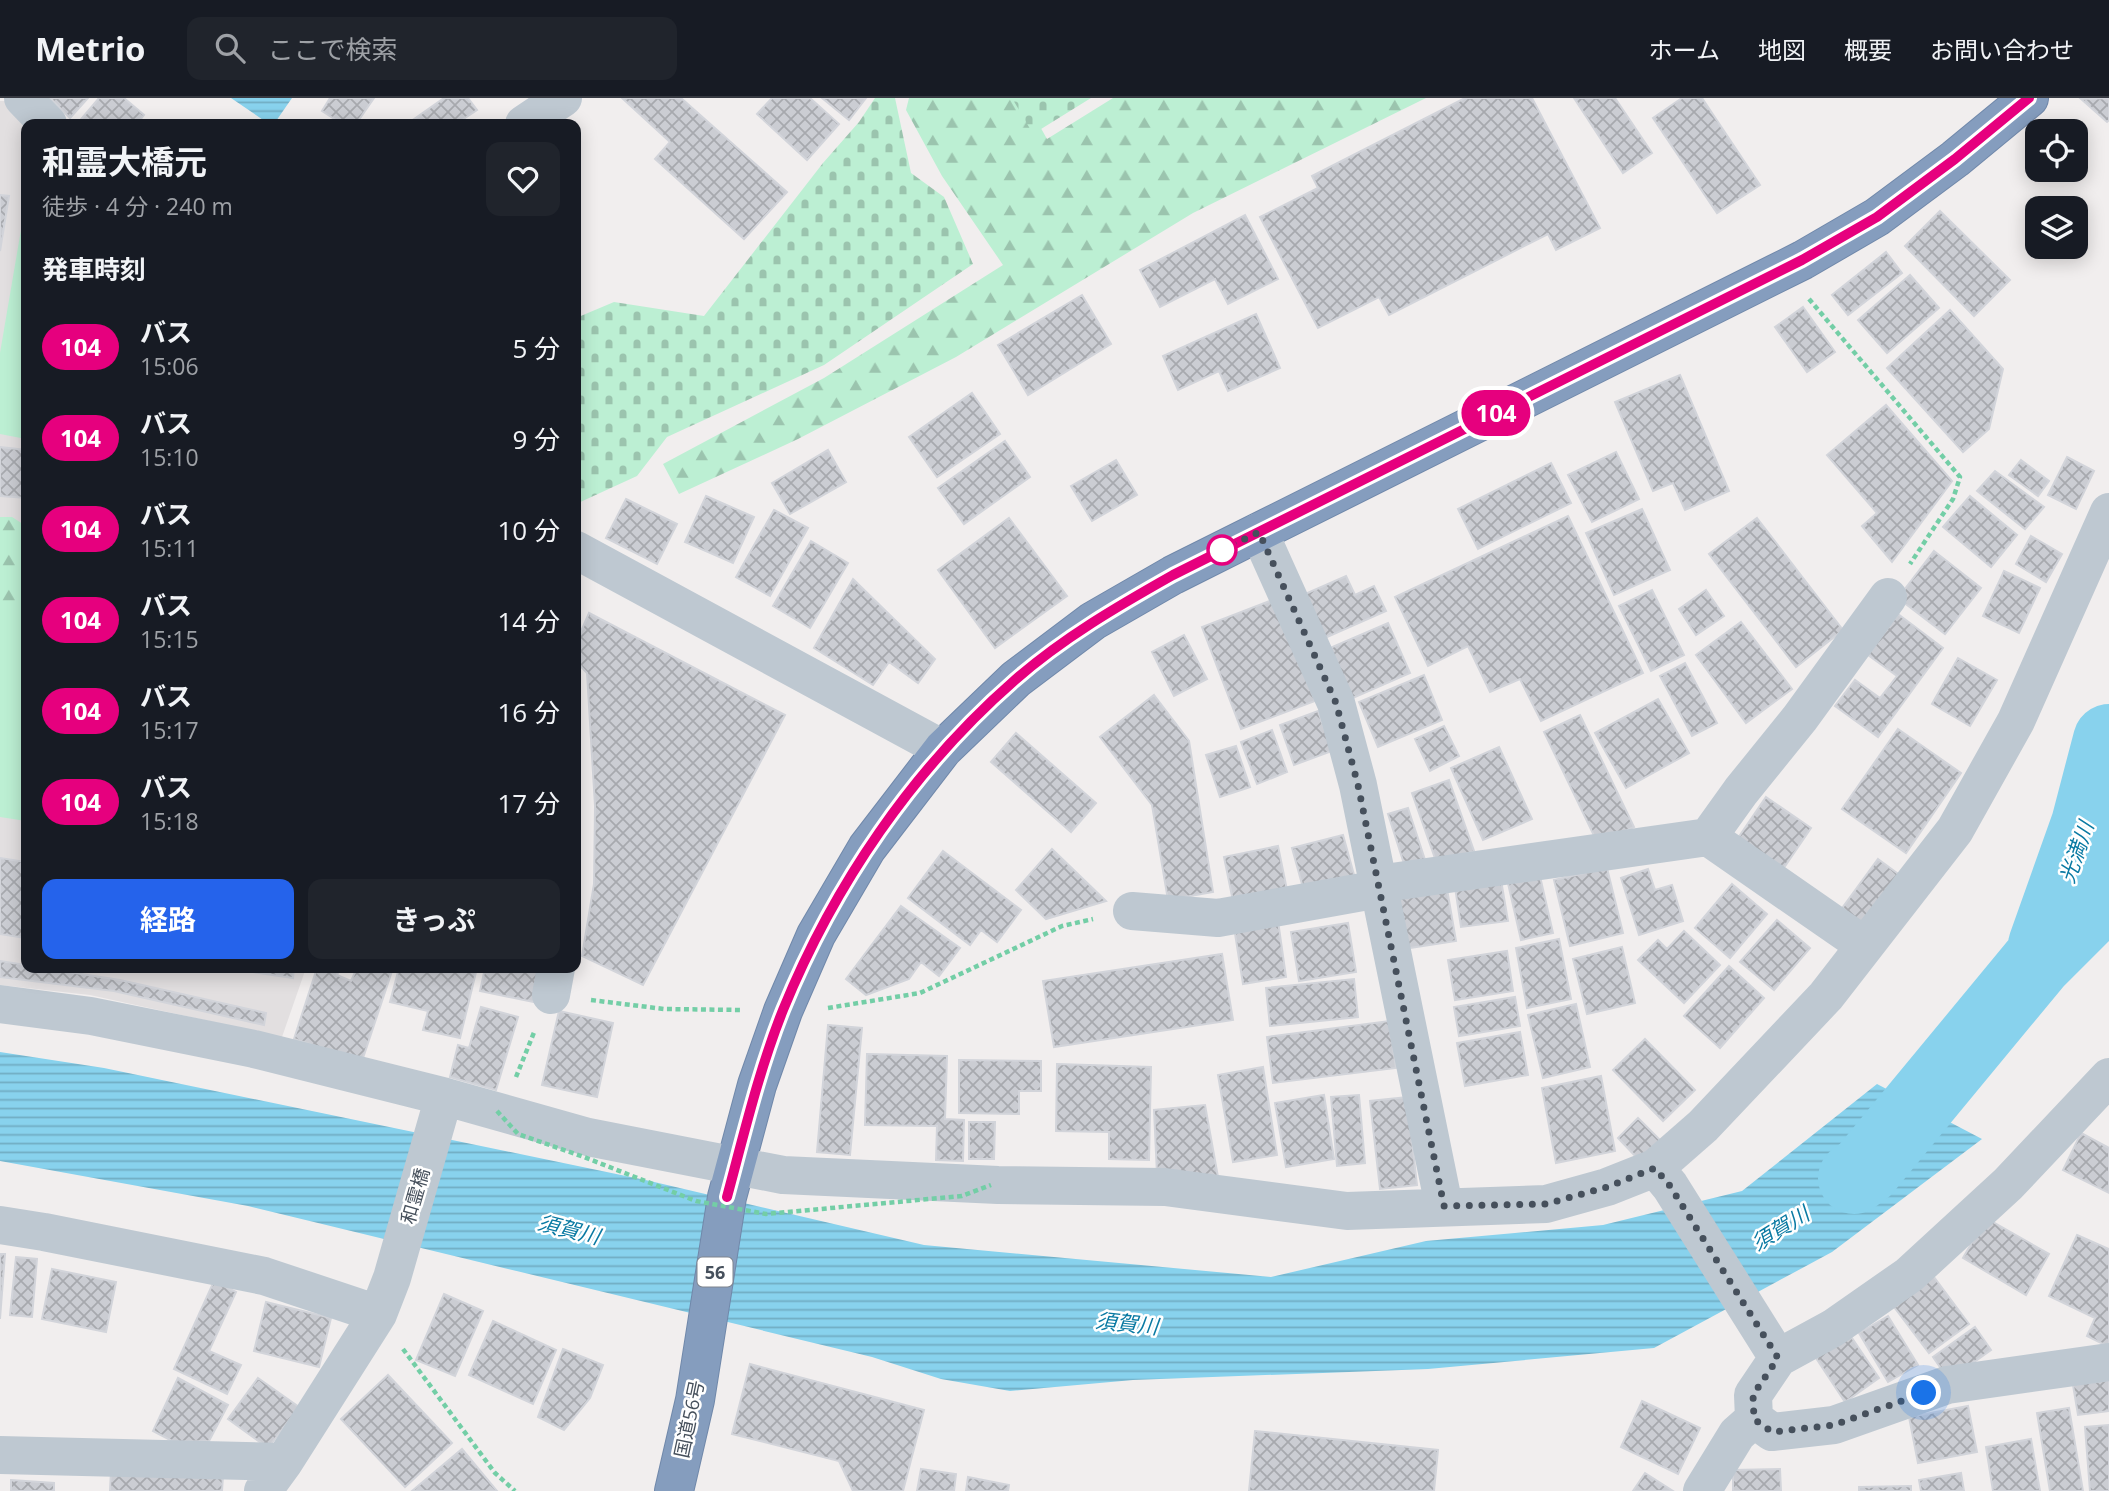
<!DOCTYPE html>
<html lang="ja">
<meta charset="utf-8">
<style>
:root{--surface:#171b24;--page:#20242c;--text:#f1f3f6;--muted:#9ea1a6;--line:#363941;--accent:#2563eb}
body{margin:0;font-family:"Open Sans","Noto Sans JP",sans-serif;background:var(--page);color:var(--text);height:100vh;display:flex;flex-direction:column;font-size:26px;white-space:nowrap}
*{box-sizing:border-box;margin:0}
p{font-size:23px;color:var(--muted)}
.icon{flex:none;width:38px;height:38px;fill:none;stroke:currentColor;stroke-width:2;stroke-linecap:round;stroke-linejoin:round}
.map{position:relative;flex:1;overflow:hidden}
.sheet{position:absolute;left:21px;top:21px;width:560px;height:854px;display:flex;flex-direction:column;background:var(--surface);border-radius:14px;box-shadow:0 4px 18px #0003}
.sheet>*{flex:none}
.badge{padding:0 14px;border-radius:23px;font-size:24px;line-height:46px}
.buttons{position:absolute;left:2025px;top:21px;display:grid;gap:14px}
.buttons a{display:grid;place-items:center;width:63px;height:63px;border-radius:14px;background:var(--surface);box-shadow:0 4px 18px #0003;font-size:35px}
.you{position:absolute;width:35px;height:35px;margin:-18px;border:5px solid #fff;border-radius:50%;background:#1a73e8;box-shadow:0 0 0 10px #1a73e833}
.map>.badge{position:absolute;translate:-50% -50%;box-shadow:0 0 0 4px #fff}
h2{padding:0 21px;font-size:26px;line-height:63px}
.round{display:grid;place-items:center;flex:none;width:74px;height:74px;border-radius:14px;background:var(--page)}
.overview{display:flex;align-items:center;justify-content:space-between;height:119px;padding:0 21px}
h1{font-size:33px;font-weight:700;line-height:52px}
.cta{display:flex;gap:14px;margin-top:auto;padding:14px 21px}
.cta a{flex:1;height:80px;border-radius:14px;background:var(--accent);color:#fff;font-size:28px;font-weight:700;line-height:80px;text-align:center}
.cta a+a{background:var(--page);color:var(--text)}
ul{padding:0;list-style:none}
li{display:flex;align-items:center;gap:21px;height:91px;padding:0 21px}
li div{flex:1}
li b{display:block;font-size:26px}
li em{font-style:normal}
li .badge{min-width:77px;font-weight:700;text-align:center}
header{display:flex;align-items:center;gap:42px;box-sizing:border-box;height:98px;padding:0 35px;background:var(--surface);border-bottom:2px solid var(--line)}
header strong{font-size:33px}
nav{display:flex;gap:38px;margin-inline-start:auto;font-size:24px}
.search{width:490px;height:63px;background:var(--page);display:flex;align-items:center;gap:18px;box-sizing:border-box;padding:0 24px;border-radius:14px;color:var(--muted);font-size:26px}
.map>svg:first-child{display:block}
.education{fill:#e2dfe0}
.grass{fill:#bcefd3}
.forest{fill:url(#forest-firs)}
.cemetery{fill:url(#cemetery-stones)}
.water{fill:url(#water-rules)}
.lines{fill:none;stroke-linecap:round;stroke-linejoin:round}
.river{stroke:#88d2ed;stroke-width:72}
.building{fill:url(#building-cross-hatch);stroke:#d2d4da;stroke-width:2}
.highway-casing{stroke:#7088aa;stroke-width:40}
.path{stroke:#73cea6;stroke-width:4.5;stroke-dasharray:5 3.5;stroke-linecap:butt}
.minor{stroke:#bec8d1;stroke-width:38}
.highway{stroke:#859dbe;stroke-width:38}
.path-bridge{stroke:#73cea6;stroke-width:4.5;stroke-dasharray:5 3.5;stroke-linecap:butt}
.line-casing{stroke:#fff;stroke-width:16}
.line{stroke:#e6007e;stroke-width:10}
.walk{stroke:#46505c;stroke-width:7;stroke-dasharray:0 12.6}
.stop-dot{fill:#fff;stroke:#e6007e;stroke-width:3.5}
.labels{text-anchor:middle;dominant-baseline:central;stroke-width:5;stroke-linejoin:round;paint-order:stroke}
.shield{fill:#fff;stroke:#7e848d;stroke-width:2}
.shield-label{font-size:18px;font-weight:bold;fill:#46505c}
.street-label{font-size:19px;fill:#46505c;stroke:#fff}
.water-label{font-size:21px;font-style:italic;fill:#0a7aa3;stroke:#fff}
</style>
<header>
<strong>Metrio</strong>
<div class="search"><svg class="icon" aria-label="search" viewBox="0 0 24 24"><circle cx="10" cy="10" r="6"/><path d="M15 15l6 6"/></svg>ここで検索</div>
<nav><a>ホーム</a><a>地図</a><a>概要</a><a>お問い合わせ</a></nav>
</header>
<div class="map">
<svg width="2109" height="1393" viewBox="0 0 2109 1393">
<defs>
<pattern id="forest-firs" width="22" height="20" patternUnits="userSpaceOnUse" patternTransform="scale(1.75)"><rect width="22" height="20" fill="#bcefd3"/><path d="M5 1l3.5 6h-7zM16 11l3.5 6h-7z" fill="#9bc4ae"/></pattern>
<pattern id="cemetery-stones" width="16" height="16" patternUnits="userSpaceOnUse" patternTransform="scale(1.75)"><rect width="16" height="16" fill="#bcefd3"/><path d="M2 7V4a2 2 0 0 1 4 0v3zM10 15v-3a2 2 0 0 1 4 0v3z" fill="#9bc4ae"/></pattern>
<pattern id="water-rules" width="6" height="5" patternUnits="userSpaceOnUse" patternTransform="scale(1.75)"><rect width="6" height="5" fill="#88d2ed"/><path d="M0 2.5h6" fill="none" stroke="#71adc3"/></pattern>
<pattern id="building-cross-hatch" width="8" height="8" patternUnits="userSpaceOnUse" patternTransform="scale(1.75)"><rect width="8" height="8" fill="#cbcdd3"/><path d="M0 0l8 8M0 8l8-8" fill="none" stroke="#a7a9ae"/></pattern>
</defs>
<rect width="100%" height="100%" fill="#f1eeee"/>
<path class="education" d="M0 3H5L26 28V870H306L282 939 90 897 0 887Z"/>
<path class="grass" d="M23 120 26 121V341L0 336V255Z
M26 465V723L0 719V508Z"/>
<path class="forest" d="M909 0H1024L1047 41 1113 0H1426L1193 115 956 259 798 341 679 396 663 366 824 280 1003 167 942 78 906 12Z
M0 419H12L26 428V505L0 528Z"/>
<path class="cemetery" d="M875 0H895L911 75 944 99 973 166 824 267 667 339 637 378 576 406V220L614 204 704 218 823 65 859 24Z
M1012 0H1091L1033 36Z"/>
<path class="water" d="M231 0H292L274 26H269Z
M0 954 104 970 650 1083 924 1147 1271 1179 1426 1143 1603 1127 1742 1093 1877 986 1982 1041 1832 1154 1654 1250 1428 1271 1133 1282 1010 1293 941 1281 872 1259 248 1108 0 1063Z"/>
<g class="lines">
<path class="river" d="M2044 847 2087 726 2109 642
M1854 1080 1865 1072 2037 864 2109 792"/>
</g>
<path class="building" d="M50 0H88L70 20Z
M99 0H124L144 17 137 26H77Z
M330 0H374L356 26H342L322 13Z
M444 0H468L477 12 456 26H407Z
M622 0H681L787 94 744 141 655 61 670 44Z
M772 0H810L839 26 807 62 757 16Z
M822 0H866L849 22Z
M1465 0H1532L1600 130 1556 152 1548 136 1389 217 1379 199 1318 230 1260 119 1318 90 1312 78Z
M1574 0H1615L1652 55 1623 75Z
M1682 0H1702L1760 87 1717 115 1653 20Z
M2109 0V22L2107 24 2081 1Z
M0 97 9 98 0 153Z
M1940 113 2010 182 1974 218 1905 148Z
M1245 117 1278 181 1228 206 1215 181 1160 209 1140 172Z
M1886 154 1902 175 1848 217 1832 197Z
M1910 177 1939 210 1887 255 1858 222Z
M1082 197 1111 246 1028 297 998 247Z
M1803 209 1835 254 1807 274 1775 229Z
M1950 212 2003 271 1989 331 1963 354 1887 270Z
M1256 216 1280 270 1228 293 1219 273 1178 292 1163 258Z
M1680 277 1729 393 1685 412 1673 385 1653 393 1615 304Z
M972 295 1000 336 937 379 909 339Z
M1886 307 1952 383 1892 464 1862 428 1877 415 1827 357Z
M1005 343 1030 379 964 426 938 390Z
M0 349 26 352V400L0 398Z
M828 352 846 384 790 416 772 385Z
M1616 354 1639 401 1592 424 1568 377Z
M2067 359 2094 373 2076 411 2048 397Z
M1116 362 1137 397 1092 423 1071 388Z
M2021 362 2049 383 2038 398 2009 377Z
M1551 365 1571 405 1478 451 1458 411Z
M1995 373 2044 409 2025 431 1977 393Z
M706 398 754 419 733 465 685 444Z
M1970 398 2017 437 1991 469 1943 429Z
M626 401 677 426 657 466 606 440Z
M1642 411 1670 472 1614 497 1586 435Z
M774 412 808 430 770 498 736 479Z
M1568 418 1643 575 1541 623 1520 581 1490 594 1468 548 1428 568 1395 499Z
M1009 420 1067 498 995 550 938 472Z
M1757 420 1843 532 1796 569 1709 456Z
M2031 438 2062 456 2046 484 2016 466Z
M811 443 848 465 810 530 773 508Z
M1934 453 1981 490 1945 536 1898 500Z
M2004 473 2040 490 2019 535 1983 518Z
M1346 478 1355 497 1374 488 1386 513 1325 540 1305 496Z
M853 481 935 561 918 585 889 564 873 587 814 550Z
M1652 492 1684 557 1651 573 1619 508Z
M1706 492 1724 518 1696 537 1679 511Z
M1275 501 1315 603 1241 631 1202 529Z
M589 515 785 617 643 887 582 858 594 786 595 708 587 575 576 563V545Z
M1898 516 1943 550 1878 639 1835 608 1855 582 1880 600 1897 578 1868 557Z
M1741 524 1792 591 1746 625 1696 557Z
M1388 525 1410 575 1346 603 1323 553Z
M1184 537 1207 581 1174 598 1152 554Z
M1958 560 1997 582 1970 628 1932 606Z
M1685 565 1717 625 1692 638 1660 578Z
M1424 577 1442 622 1378 649 1359 604Z
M1154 597 1189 643 1213 794 1168 802 1152 707 1100 639Z
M1658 601 1689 655 1626 690 1595 635Z
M1318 613 1332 653 1294 667 1280 627Z
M1580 617 1634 729 1598 746 1544 634Z
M1444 628 1459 658 1430 673 1415 641Z
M1898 631 1961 675 1906 755 1842 711Z
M1272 632 1287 674 1257 686 1241 644Z
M1016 635 1096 705 1071 734 991 664Z
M1236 648 1250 689 1220 699 1206 657Z
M1499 649 1532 721 1483 742 1451 670Z
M1449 682 1474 753 1437 766 1412 695Z
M1766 699 1811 730 1781 774 1736 743Z
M1408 710 1425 762 1405 769 1388 716Z
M1343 737 1356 784 1305 797 1292 750Z
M1278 748 1288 797 1234 808 1224 759Z
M1052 751 1106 803 1046 821 1016 792Z
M943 753 1021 812 997 844 981 832 970 847 908 800Z
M0 760 26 764V840L0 836Z
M1878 761 1901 778 1860 834 1837 817Z
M1607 770 1623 835 1570 848 1554 782Z
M1648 771 1655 792 1672 787 1683 823 1639 837 1621 780Z
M1539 774 1553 835 1521 842 1507 781Z
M1501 782 1508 823 1461 829 1455 789Z
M1732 786 1767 816 1730 860 1695 830Z
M1447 791 1456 843 1403 851 1395 799Z
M901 808 960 850 939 878 921 864 909 881 866 897 846 881Z
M1777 822 1810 850 1774 892 1740 864Z
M1278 823 1286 879 1243 886 1234 829Z
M1348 825 1356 874 1299 883 1291 834Z
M1684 833 1720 867 1684 905 1638 862 1658 842 1667 851Z
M1559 841 1571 901 1527 910 1516 850Z
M1622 849 1635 905 1587 916 1573 861Z
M1507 853 1513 893 1455 902 1448 862Z
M1222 856 1233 922 1054 949 1043 883Z
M0 863 26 867V870H43L120 882 266 915 264 927 114 893 0 879Z
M1729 868 1764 900 1720 950 1684 918Z
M225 870H294L293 880Z
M317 870H340L337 877 351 883 357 870H393L362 963 294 941Z
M399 870H477L460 940 423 932 428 913 390 904Z
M485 870H540L534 904 480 893Z
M1354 881 1358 919 1270 928 1266 890Z
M1515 899 1520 928 1459 938 1454 909Z
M1576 906 1590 969 1543 980 1528 917Z
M481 909 518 919 496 992 450 979 458 947 469 950Z
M559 913 613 925 597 999 542 987Z
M1389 923 1396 970 1273 985 1267 939Z
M828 927 862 930 850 1057 817 1054Z
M1520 934 1528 977 1465 988 1457 945Z
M1645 941 1695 992 1663 1023 1613 972Z
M867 956 947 958 945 1021 964 1022 963 1063 936 1062 937 1028 865 1027Z
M959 962 1041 963V993H1019V1016L959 1015Z
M1057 966 1151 969 1149 1062 1109 1061V1034L1056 1033Z
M1263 969 1277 1057 1233 1064 1218 977Z
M1601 978 1615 1053 1556 1065 1542 990Z
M1324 997 1334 1061 1286 1069 1275 1005Z
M1359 997 1365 1065 1337 1068 1331 999Z
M1407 999 1417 1087 1380 1091 1370 1003Z
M1205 1007 1218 1079 1157 1076 1154 1012Z
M1638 1020 1660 1042 1639 1062 1618 1040Z
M969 1024H995L994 1061H969Z
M2081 1035 2109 1050V1095L2063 1072Z
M1986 1120 2049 1156 2026 1197 1963 1160Z
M2077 1137 2109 1151V1249L2087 1238 2095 1220 2049 1198Z
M0 1156H5L0 1221Z
M16 1159 37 1161 32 1219 10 1217Z
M52 1171 116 1184 106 1234 42 1221Z
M1931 1175 1969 1226 1929 1255 1891 1205Z
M214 1183 236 1194 209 1253 241 1267 227 1296 174 1271Z
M444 1196 483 1213 455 1278 416 1262Z
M266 1204 331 1220 319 1269 254 1253Z
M1888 1218 1918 1267 1888 1284 1859 1235Z
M493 1223 556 1252 533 1306 469 1277Z
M1975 1229 1991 1252 1949 1282 1933 1259Z
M1850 1237 1879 1280 1845 1304 1816 1260Z
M563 1251 603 1267 590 1300 564 1332 538 1319Z
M750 1266 924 1312 903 1393H853L839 1363 732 1336Z
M388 1277 452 1345 405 1389 341 1321Z
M178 1280 228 1307 209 1343 174 1344 153 1333Z
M258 1280 299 1309 268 1350 228 1321Z
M2109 1282V1313L2078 1317 2073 1287Z
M1642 1303 1700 1330 1678 1376 1621 1349Z
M1968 1308 1977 1354 1918 1365 1909 1319Z
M2069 1310 2083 1393H2050L2037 1315Z
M2109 1327V1393H2090L2085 1329Z
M1255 1333 1438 1352 1434 1393H1249Z
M2031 1341 2040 1393H1993L1986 1349Z
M462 1351 497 1393H412Z
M921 1371 956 1376 954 1393H917Z
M1780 1371 1781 1393H1733V1372Z
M111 1372 223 1378 222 1393H110Z
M1645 1375 1673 1393H1633Z
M1961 1375 1964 1393H1921L1919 1382Z
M968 1379 1009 1387 1008 1393H966Z
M11 1382 54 1385V1393H11Z
M1911 1388V1393H1859V1389Z"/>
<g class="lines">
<g class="highway-casing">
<path id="highway" d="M674 1393 695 1302 727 1099 757 987 783 913 816 837 867 750 943 651 1016 581 1093 523 1173 477 1803 162 1877 119 1955 61 2029 0"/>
</g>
<path class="path" d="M1809 201 1960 379 1953 401 1910 466
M591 902 664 911 743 912
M828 910 920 895 1062 828 1093 821
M516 979 535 932
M403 1251 495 1375 515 1393"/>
<path class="minor" d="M23 0 48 26
M524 26 563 0
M1259 434 1336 605 1358 687 1444 1108
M576 452 943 651
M1708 739 1741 693 1800 620 1888 499
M1378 786 1708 739 1864 847
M1132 813 1218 820 1379 791
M551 897 556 870
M0 906 91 918 254 951 446 999 588 1039 783 1077 998 1087 1165 1089 1347 1113 1546 1106 1607 1089 1655 1070 1703 1028 1826 898 1955 732 2016 623 2109 414
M1655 1070 1670 1088 1778 1260
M0 1127 44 1134 264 1178 378 1216
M1754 1321 1753 1297 1778 1260 1833 1230 1909 1177 2008 1086 2109 979
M0 1357 284 1364
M263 1393 284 1364 378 1216 392 1180 439 1016 446 999
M1702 1393 1737 1336 1754 1321 1772 1334 1834 1327 1947 1287 2109 1264"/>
<use href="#highway" class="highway"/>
<path class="path-bridge" d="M497 1013 518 1036 584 1059 696 1103 766 1116 962 1098 991 1087"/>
</g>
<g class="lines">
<g class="line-casing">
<path id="line" d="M727 1099C744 1036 759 972 783 912 834 787 913 671 1015 582 1063 540 1118 508 1173 477L1802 162 1877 119 1955 61 2029 0"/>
</g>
<use href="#line" class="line"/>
<path class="walk" d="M1222 452 1259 434 1336 605 1358 687 1444 1108 1546 1106 1607 1089 1655 1070 1670 1088 1778 1260 1753 1297 1754 1321 1772 1334 1834 1327 1924 1295"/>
</g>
<circle class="stop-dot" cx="1222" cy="452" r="14"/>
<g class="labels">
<rect class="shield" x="697.5" y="1159.5" width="35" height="29" rx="5"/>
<g class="shield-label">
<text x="715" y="1174">56</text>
</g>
<g class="street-label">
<text transform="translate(415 1098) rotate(-74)">和霊橋</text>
<text transform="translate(689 1321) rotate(-78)">国道56号</text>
</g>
<g class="water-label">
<text transform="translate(2076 754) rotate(-71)">光満川</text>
<text transform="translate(1780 1130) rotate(-32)">須賀川</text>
<text transform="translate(569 1131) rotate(14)">須賀川</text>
<text transform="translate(1127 1225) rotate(6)">須賀川</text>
</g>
</g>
</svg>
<div class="buttons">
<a><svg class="icon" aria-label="locate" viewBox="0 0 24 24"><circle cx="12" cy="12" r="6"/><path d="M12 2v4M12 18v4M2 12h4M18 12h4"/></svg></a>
<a><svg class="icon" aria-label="layers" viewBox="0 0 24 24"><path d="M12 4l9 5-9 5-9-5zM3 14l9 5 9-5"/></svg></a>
</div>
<div class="you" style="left:1924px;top:1295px"></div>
<b class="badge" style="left:1496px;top:315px;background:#e6007e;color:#fff">104</b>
<section class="sheet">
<div class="overview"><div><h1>和霊大橋元</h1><p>徒歩 · 4 分 · 240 m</p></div><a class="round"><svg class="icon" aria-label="heart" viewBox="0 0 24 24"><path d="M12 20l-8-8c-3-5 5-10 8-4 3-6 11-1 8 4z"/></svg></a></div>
<h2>発車時刻</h2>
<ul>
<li><span class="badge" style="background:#e6007e;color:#fff">104</span><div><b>バス</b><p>15:06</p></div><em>5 分</em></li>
<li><span class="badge" style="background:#e6007e;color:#fff">104</span><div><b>バス</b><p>15:10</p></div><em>9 分</em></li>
<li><span class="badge" style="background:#e6007e;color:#fff">104</span><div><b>バス</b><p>15:11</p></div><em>10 分</em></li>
<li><span class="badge" style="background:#e6007e;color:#fff">104</span><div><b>バス</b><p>15:15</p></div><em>14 分</em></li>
<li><span class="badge" style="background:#e6007e;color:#fff">104</span><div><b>バス</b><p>15:17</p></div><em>16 分</em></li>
<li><span class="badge" style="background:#e6007e;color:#fff">104</span><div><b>バス</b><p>15:18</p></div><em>17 分</em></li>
</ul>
<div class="cta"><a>経路</a><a>きっぷ</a></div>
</section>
</div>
